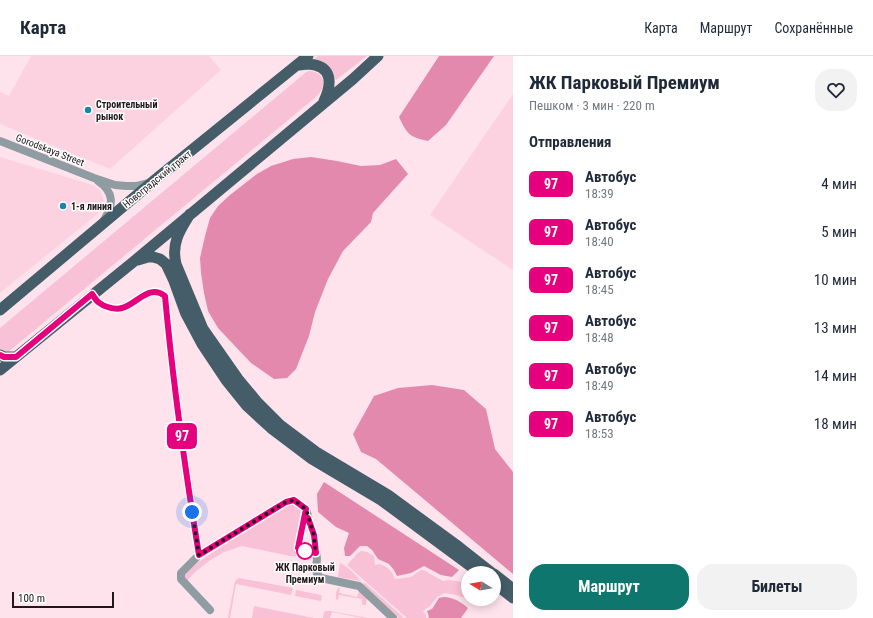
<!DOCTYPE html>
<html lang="ru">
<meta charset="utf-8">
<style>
:root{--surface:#fff;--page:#f2f2f3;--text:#1f2937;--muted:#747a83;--line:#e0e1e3;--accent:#0f766e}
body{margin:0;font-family:"Roboto Condensed",sans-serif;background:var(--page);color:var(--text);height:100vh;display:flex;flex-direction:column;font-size:15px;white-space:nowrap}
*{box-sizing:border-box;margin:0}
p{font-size:13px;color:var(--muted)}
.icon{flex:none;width:22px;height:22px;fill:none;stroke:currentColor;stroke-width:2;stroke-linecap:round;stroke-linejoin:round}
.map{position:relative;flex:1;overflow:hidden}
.sheet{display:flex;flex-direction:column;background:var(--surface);width:360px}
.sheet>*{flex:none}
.badge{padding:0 8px;border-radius:6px;font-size:14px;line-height:26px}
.needle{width:26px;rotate:281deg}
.fabs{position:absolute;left:461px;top:510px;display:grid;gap:8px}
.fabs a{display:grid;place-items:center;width:40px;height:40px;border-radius:50%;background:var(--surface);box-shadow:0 2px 10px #0003;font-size:20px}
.scale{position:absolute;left:12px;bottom:10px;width:102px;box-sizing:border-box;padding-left:4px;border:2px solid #21161a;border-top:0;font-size:11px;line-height:14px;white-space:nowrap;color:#21161a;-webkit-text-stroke:3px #fff;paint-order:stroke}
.you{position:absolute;width:20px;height:20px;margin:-10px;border:3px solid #fff;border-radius:50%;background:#1a73e8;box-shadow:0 0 0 6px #1a73e833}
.map>.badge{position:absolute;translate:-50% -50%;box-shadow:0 0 0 2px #fff}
h2{padding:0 16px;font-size:15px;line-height:36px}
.round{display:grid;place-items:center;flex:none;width:42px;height:42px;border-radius:16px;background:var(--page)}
.headline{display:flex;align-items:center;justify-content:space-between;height:68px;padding:0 16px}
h1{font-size:19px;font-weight:700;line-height:30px}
.primary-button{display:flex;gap:8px;margin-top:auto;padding:8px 16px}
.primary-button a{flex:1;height:46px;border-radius:16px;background:var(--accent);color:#fff;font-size:16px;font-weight:700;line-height:46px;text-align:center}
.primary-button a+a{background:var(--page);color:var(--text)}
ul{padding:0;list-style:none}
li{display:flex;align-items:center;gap:12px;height:48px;padding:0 16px}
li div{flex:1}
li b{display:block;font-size:15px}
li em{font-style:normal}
li .badge{min-width:44px;font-weight:700;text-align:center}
header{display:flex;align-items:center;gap:24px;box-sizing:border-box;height:56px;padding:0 20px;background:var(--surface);border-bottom:1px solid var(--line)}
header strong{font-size:19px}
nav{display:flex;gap:22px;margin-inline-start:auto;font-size:14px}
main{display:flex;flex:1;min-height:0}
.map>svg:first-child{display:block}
.built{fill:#fcd2e1}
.green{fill:#f8c1d5}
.forest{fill:#e389ad}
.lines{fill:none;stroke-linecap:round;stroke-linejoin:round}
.minor{stroke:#8f9da3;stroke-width:8}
.major{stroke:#445d68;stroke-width:11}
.line-casing{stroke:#fff;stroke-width:9}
.line{stroke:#e6007e;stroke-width:6}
.walk{stroke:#21161a;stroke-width:4;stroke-dasharray:0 7.2}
.poi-dot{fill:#1686ac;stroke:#fff;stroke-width:1.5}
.stop-dot{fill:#fff;stroke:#e6007e;stroke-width:2}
.labels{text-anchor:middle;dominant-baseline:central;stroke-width:3;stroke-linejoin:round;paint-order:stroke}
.poi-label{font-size:10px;font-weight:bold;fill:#21161a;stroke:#fff;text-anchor:start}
.street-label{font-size:10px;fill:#21161a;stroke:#fff}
.stop-label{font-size:10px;font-weight:bold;fill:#21161a;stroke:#fff}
</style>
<header>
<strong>Карта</strong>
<nav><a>Карта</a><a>Маршрут</a><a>Сохранённые</a></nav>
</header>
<main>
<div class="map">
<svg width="513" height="562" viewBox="0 0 513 562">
<rect width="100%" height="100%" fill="#fee2ec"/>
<path class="built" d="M31 0H209L221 14 110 113 0 68V36L9 40Z
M513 38V214L430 159Z
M0 101 93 129 100 134 103 141V149L100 156 0 237Z"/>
<path class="green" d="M318 0H367L336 24 330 12 313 4Z
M309 15C326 16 327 30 317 40L8 296H0V272L305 17Z
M292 449C297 451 301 453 302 459L296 488V500H290L242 490 224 496 209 505 194 517 187 525 184 522 185 517 188 513 245 475 284 450Z
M361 495 367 496 374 500 375 509 380 508C388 511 392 515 395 523L411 521 421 514H424L432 519 443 525 449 524 462 526 467 530 468 534V540L465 542 456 539 445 537 437 541 430 550 423 555 426 559V562H407L347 509 358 497Z
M340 507C349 511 355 519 361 525L338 521Z
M239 522 293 532 291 539 236 528 230 562H228L235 525Z
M365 527 403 561 402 562H399L361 528Z
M338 532H340L339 537 357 541 359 535 361 536 367 541 366 549H363L362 548V543L339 539 338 544 336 543V537Z
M296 534 321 539 322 540 321 545 295 540Z
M254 550 314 562H252Z
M326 555H330L368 562H362L332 556 330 562H323L324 556Z"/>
<path class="forest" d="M439 0H494L446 69 428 85C409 81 407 78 399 61Z
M311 101 337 105 361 110 380 109 396 103 408 118 373 157 371 166 343 195 328 223 315 256 309 280 296 313 287 322 274 323 251 307 218 272 208 255 204 237 201 217 200 202 205 180 210 162 218 150 230 139 257 118 271 110 293 103Z
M432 329 464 334 486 353 495 393 513 416V518L376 403 361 396 353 378 374 340 398 332Z
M324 426 459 514 452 521 441 519 424 510 411 517 397 520 394 514 389 508 378 503 372 494 367 490H360L350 500H345L344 492 349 477 336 471 318 456 317 438Z
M444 541C453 541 461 546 468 552L461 562H428L429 561 427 555 432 553 439 542Z"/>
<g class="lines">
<path class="minor" d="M0 85 94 122 115 129 126 130H137L149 127
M98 125C114 136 114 148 104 164
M92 238C94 241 96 244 98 246 104 251 115 254 122 252 136 249 148 227 165 240 173 326 186 413 199 499
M210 554 181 523V517L199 499 286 446 294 445 306 453 311 471 314 479 317 503 316 512 317 518 321 522 354 529 359 530 393 562"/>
<path class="major" d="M297 9C301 9 305 8 309 8 333 10 332 28 324 45
M190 158C180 174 171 187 176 208L203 273 238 323 258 347 280 369 316 396 388 439 459 491 492 517
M138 204 148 201H153L160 203 166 208 174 225 186 258 202 288 226 324 247 350 271 372 312 403 381 444 480 517
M0 254 156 123 308 0
M0 299 4 301H16
M0 314 132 207 353 23 378 0
M494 518 513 533
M499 531 513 542"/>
</g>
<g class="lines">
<g class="line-casing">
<path id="line" d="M0 299 4 301H16L92 238C94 241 96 244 98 246 104 251 115 254 122 252 136 249 149 227 165 240 173 327 185 413 199 499L286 446 294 444 306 453 298 492 300 494 316 497 314 479 308 462"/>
</g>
<use href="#line" class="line"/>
<path class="walk" d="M192 456 199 499 286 446 294 444 306 453 314 479 315 492 305 495"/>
</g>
<g class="poi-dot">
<circle cx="88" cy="54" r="4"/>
<circle cx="63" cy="150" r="4"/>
</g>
<circle class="stop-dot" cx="305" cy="495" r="8"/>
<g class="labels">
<g class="poi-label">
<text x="96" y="48">Строительный<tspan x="96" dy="12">рынок</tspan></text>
<text x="71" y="150">1-я линия</text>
</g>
<g class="street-label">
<text transform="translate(50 94) rotate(21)">Gorodskaya Street</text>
<text transform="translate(157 123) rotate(-39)">Новоградский тракт</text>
</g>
<g class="stop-label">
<text x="305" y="511">ЖК Парковый<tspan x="305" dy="12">Премиум</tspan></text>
</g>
</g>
</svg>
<div class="fabs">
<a><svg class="needle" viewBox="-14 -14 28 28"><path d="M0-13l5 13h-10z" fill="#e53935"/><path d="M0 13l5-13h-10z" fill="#747a83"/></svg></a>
</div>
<div class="scale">100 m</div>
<div class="you" style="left:192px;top:456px"></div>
<b class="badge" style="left:182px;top:380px;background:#e6007e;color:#fff">97</b>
</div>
<section class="sheet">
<div class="headline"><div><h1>ЖК Парковый Премиум</h1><p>Пешком · 3 мин · 220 m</p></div><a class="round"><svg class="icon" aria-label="heart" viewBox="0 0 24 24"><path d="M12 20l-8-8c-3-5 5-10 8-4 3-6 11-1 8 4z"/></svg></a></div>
<h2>Отправления</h2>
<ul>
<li><span class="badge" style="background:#e6007e;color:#fff">97</span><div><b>Автобус</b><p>18:39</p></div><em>4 мин</em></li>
<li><span class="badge" style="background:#e6007e;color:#fff">97</span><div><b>Автобус</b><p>18:40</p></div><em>5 мин</em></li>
<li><span class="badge" style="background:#e6007e;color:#fff">97</span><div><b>Автобус</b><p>18:45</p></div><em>10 мин</em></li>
<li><span class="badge" style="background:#e6007e;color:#fff">97</span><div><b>Автобус</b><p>18:48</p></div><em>13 мин</em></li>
<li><span class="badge" style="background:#e6007e;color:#fff">97</span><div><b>Автобус</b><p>18:49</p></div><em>14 мин</em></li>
<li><span class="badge" style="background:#e6007e;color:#fff">97</span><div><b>Автобус</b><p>18:53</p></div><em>18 мин</em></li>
</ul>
<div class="primary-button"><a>Маршрут</a><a>Билеты</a></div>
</section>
</main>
